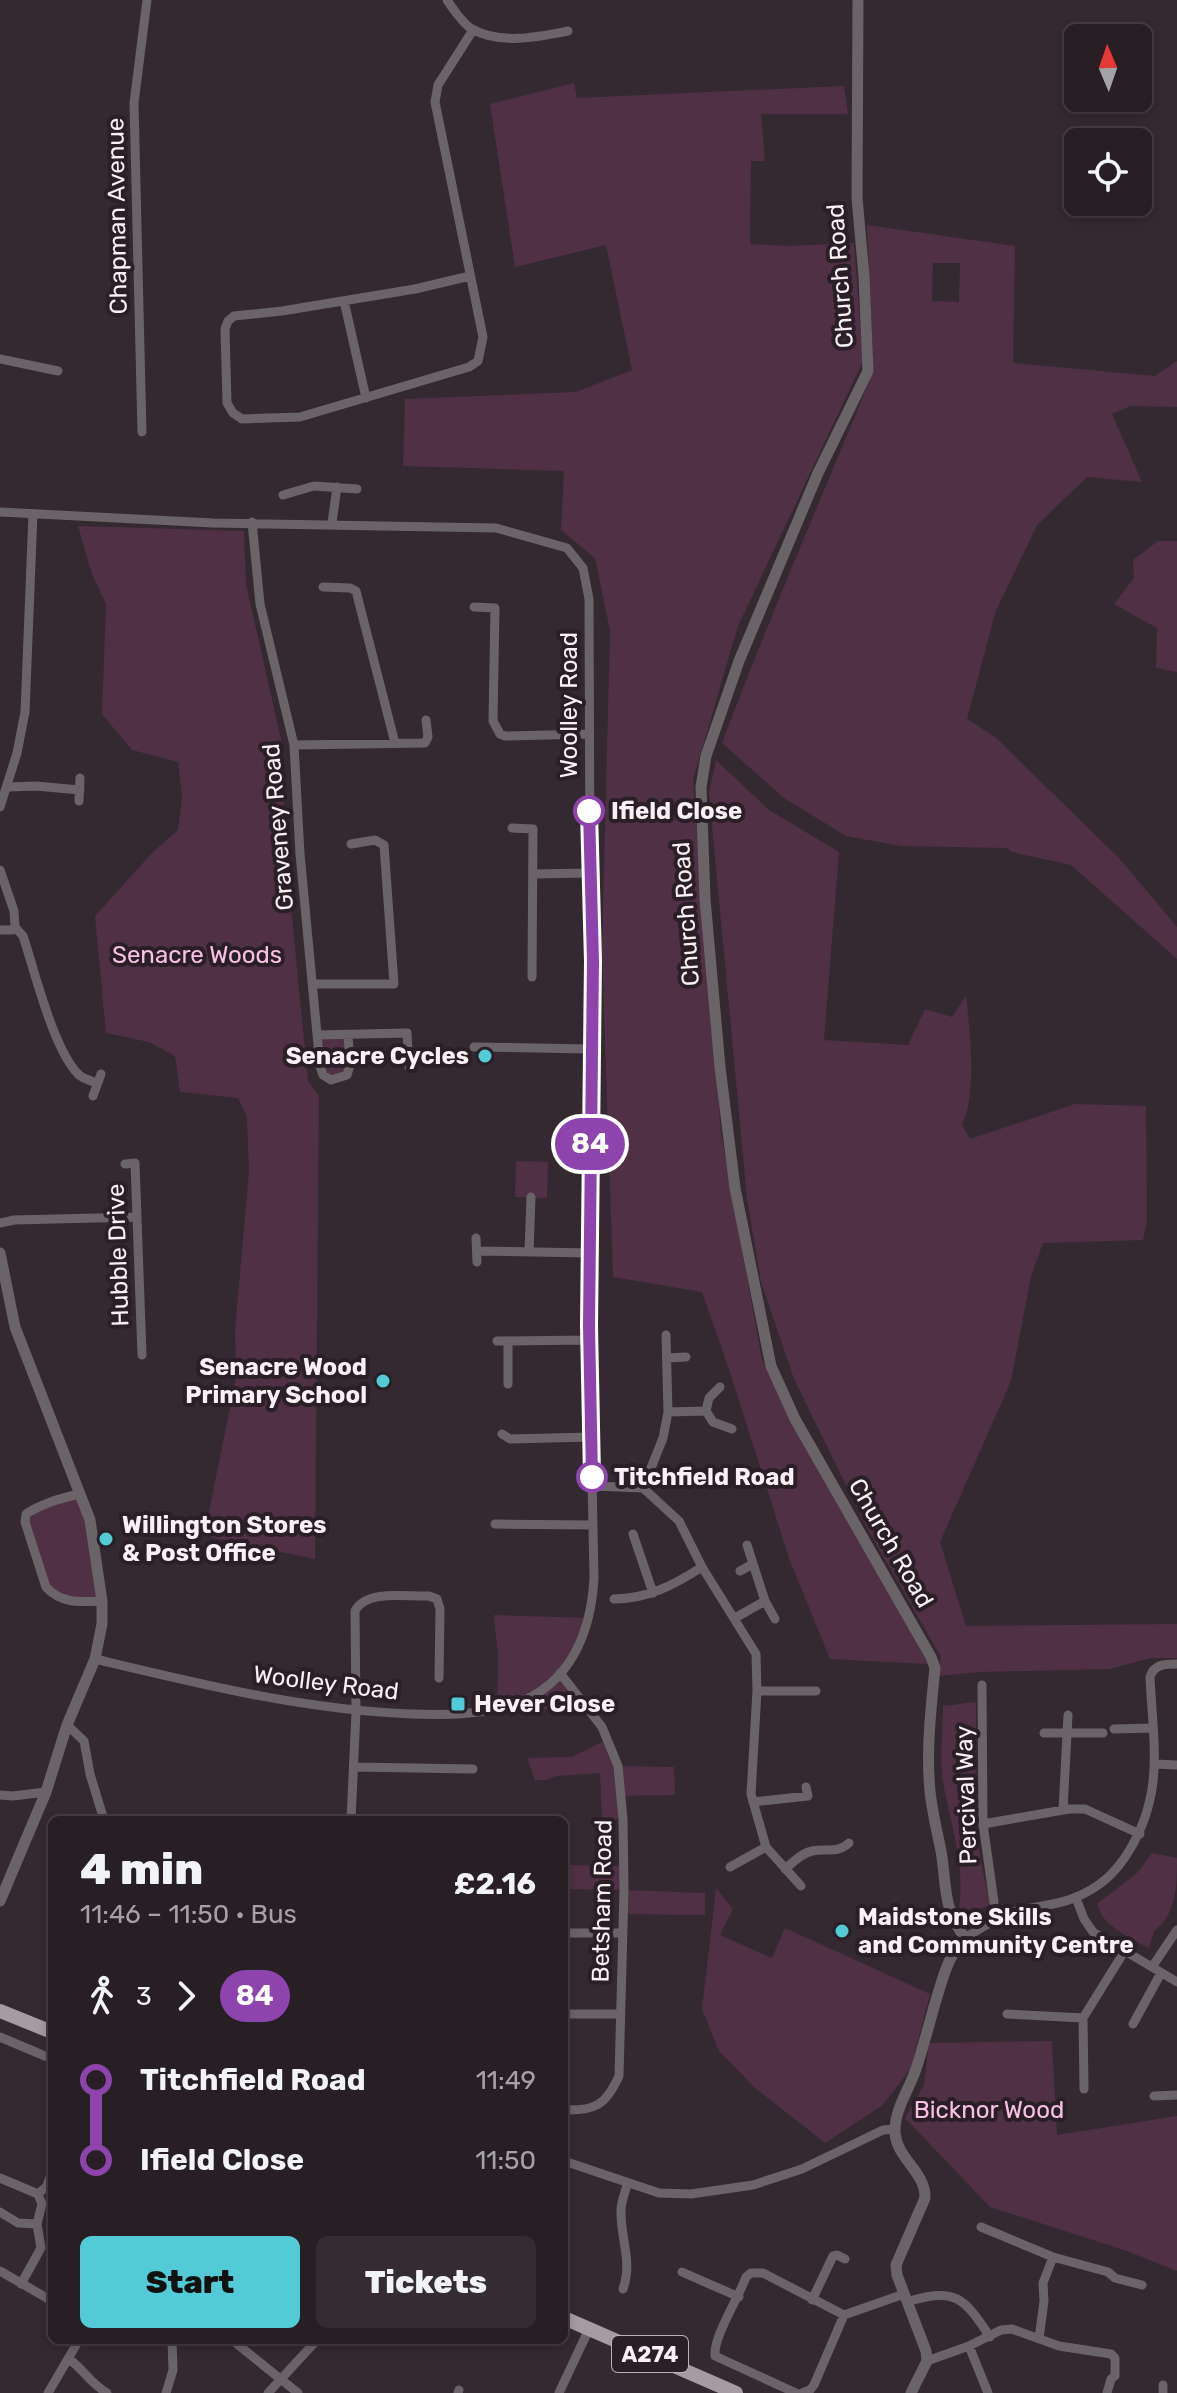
<!DOCTYPE html>
<meta charset="utf-8">
<style>
:root{--surface:#281f25;--page:#342c32;--text:#f1f3f6;--muted:#a5a2a7;--line:#443d42;--accent:#52cbd7}
body{margin:0;font-family:Rubik,sans-serif;background:var(--page);color:var(--text);height:100vh;display:flex;flex-direction:column;font-size:30px;white-space:nowrap}
*{box-sizing:border-box;margin:0}
p{font-size:26px;color:var(--muted)}
.icon{flex:none;width:44px;height:44px;fill:none;stroke:currentColor;stroke-width:2;stroke-linecap:round;stroke-linejoin:round}
.map{position:relative;flex:1;overflow:hidden}
.drawer{position:absolute;left:48px;top:1816px;width:520px;height:528px;display:flex;flex-direction:column;background:var(--surface);border-radius:12px;box-shadow:0 4px 12px #0003,0 0 0 2px var(--line)}
.drawer>*{flex:none}
.badge{padding:0 16px;border-radius:26px;font-size:28px;line-height:52px}
.needle{width:52px;rotate:358deg}
.controls{position:absolute;left:1064px;top:24px;display:grid;gap:16px}
.controls a{display:grid;place-items:center;width:88px;height:88px;border-radius:12px;background:var(--surface);box-shadow:0 4px 12px #0003,0 0 0 2px var(--line);font-size:40px}
.map>.badge{position:absolute;translate:-50% -50%;box-shadow:0 0 0 4px #fff}
.legs{display:flex;align-items:center;gap:12px;height:88px;padding:0 32px;font-size:26px}
.legs p{margin-inline-start:auto}
.headline{display:flex;align-items:center;justify-content:space-between;height:136px;padding:0 32px}
h1{font-size:44px;font-weight:800;line-height:60px}
.primary-button{display:flex;gap:16px;margin-top:auto;padding:16px 32px}
.primary-button a{flex:1;height:92px;border-radius:12px;background:var(--accent);color:#111;font-size:32px;font-weight:800;line-height:92px;text-align:center}
.primary-button a+a{background:var(--page);color:var(--text)}
ul{padding:0 32px;list-style:none}
li{display:flex;align-items:center;gap:28px;height:80px;font-size:30px}
li i{display:grid;place-items:center;width:12px;height:100%;margin:0 10px;background:currentColor}
li i::after{content:'';width:20px;height:20px;margin:-10px;border:6px solid;border-radius:50%;background:var(--surface)}
li p{margin-inline-start:auto}
li:first-child i{background:linear-gradient(#0000 50%,currentColor 0)}
li:last-child i{background:linear-gradient(currentColor 50%,#0000 0)}
.map>svg:first-child{display:block}
.green{fill:#4f3045;fill-rule:evenodd}
.lines{fill:none;stroke-linecap:round;stroke-linejoin:round}
.minor{stroke:#6a6468;stroke-width:9}
.tertiary{stroke:#6a6468;stroke-width:11}
.primary{stroke:#a79aa2;stroke-width:14}
.line-1-casing{stroke:#fff;stroke-width:18}
.line-1{stroke:#8e44ad;stroke-width:12}
.stop-1-dot{fill:#fff;stroke:#8e44ad;stroke-width:4}
.poi-dot{fill:#52cbd7;stroke:#2b1f27;stroke-width:3}
.labels{text-anchor:middle;dominant-baseline:central;stroke-width:8;stroke-linejoin:round;paint-order:stroke}
.shield{fill:#2b1f27;stroke:#bab1b7;stroke-width:2}
.shield-label{font-size:22px;font-weight:bold;fill:#f8f0f5}
.street-label{font-size:24px;fill:#f8f0f5;stroke:#2b1f27}
.stop-label{font-size:24px;font-weight:bold;fill:#f8f0f5;stroke:#2b1f27;text-anchor:start}
.park-label{font-size:24px;fill:#f8c0e5;stroke:#2b1f27}
.poi-label{font-size:24px;font-weight:bold;fill:#f8f0f5;stroke:#2b1f27;text-anchor:start}
</style>
<div class="map">
<svg width="1177" height="2393" viewBox="0 0 1177 2393">
<rect width="100%" height="100%" fill="#352931"/>
<path class="green" d="M574 83 577 98 844 86 848 114H761L765 161H751L750 244 789 246 854 243 863 361 738 626 693 780 721 1133 762 1360 928 1664 830 1659 789 1558 728 1366 702 1292 613 1277 602 949 610 630 595 558 561 530 564 471 403 466 405 399 576 392 632 370 606 245 515 267 490 104Z
M867 225 1015 246 1013 363 1155 376 1177 361V407L1130 406 1112 414 1142 482 1087 477 1037 525 995 613 967 719 995 737 1119 858 1177 927V959L1071 865 1012 852 1007 848 901 846 846 836 784 798 722 743C768 621 820 501 870 380L873 358ZM933 263H960L959 302 932 301Z
M78 526 244 531 246 584 283 748 284 834 308 1081 319 1096 315 1559 204 1536 236 1378 235 1330 249 1172 247 1117 238 1098 180 1092 175 1056 149 1042 106 1033 95 916 153 852 178 830 182 797 178 762 132 750 102 714 106 604 92 574Z
M1158 541H1177V672L1156 668 1157 628 1114 604 1134 578 1133 560Z
M716 760 769 810 839 852 824 1040 908 1045 925 1009 952 1017 966 996C970 1031 977 1094 962 1125L970 1139 1075 1104 1146 1106 1147 1220 1143 1240 1043 1243 1031 1276 1011 1381 940 1542 966 1626 1177 1624V1658H1151L1109 1669 980 1672 938 1676 941 1657 866 1526 794 1379 761 1282 747 1198 709 793Z
M317 1035H348L347 1075H323Z
M516 1161 548 1162 547 1198 515 1197Z
M80 1494 102 1601 53 1595 26 1514Z
M494 1615 588 1618 560 1673 583 1703C564 1719 545 1717 533 1695L497 1708 498 1656Z
M976 1702C977 1768 969 1841 992 1903L967 1916 959 1907C966 1862 948 1819 942 1775 940 1753 943 1728 943 1706Z
M608 1739 618 1766 674 1767 675 1795 622 1796 623 1819 602 1820 600 1773 556 1776 546 1780H535L527 1758 572 1757Z
M1152 1853 1177 1858C1177 1887 1177 1913 1154 1931L1149 1948C1130 1938 1102 1926 1097 1904L1137 1873Z
M564 1865 624 1866V1890L705 1893V1915L623 1914 624 1890 564 1889Z
M716 1888 733 1909 720 1935 772 1958 785 1928 930 1994 911 2068 883 2105 825 2143 754 2087 719 2051 702 2009Z
M1052 2041 1057 2135 1177 2116V2271L1127 2251 990 2207 905 2118 924 2085 929 2043Z"/>
<g class="lines">
<path class="minor" d="M447 0C453 9 463 24 472 29 500 45 538 37 568 31
M470 276 415 289 282 311 234 316 228 321 225 329 227 403 233 413 242 419 300 417 469 367 478 361 483 337 435 102 438 85 473 30
M344 301 366 398
M0 359 58 371
M142 432 134 103 147 0
M283 495 314 486 357 489
M0 512 213 523 496 528 567 548 583 568 589 599 590 873 593 961 589 1326 594 1578C591 1632 571 1684 515 1704 484 1715 445 1715 412 1714 304 1710 200 1684 95 1659
M252 522 260 604 294 745 300 854 320 1066 323 1075 331 1080 347 1075 350 1065 348 1035
M332 523 337 487
M323 587 350 588 356 591 395 743
M474 607 495 608 493 721 500 734 505 736 588 734
M294 745 425 743 428 737 426 720
M8 787 36 786 80 790
M79 801 80 778
M0 807 17 753 25 712 33 514
M512 828 533 829 532 977
M0 870 14 911 15 927
M533 874 590 873
M15 927 23 936C35 972 53 1049 79 1075 84 1079 90 1080 96 1083
M0 930H12L15 927
M313 984H394L384 845 375 840 351 844
M317 1035 407 1033 409 1067
M474 1047 591 1049
M93 1096 101 1074
M125 1164 135 1163 142 1355
M0 1223 14 1220 137 1217
M476 1238 477 1262
M477 1251 589 1253
M529 1252 531 1197
M497 1341 589 1340
M508 1341V1384
M667 1358 686 1357
M720 1387 709 1398 706 1411 713 1422 732 1429
M668 1412 706 1411
M502 1434 510 1439 591 1437
M593 1486 643 1488 679 1521 702 1567 756 1654 757 1691 751 1794 766 1847 801 1886
M643 1488 663 1438 668 1412 666 1335
M80 1494C60 1498 43 1503 26 1514L25 1522 46 1587C61 1604 81 1602 102 1601
M495 1524 592 1525
M633 1534 653 1593
M747 1545 765 1601 775 1619
M740 1571 753 1564
M614 1599C647 1599 674 1585 702 1567
M735 1618 765 1601
M560 1673 602 1727 618 1766 623 1819 624 1890 619 2076C606 2105 595 2111 564 2110
M982 1685 983 1824 994 1902
M757 1691H816
M67 1725 84 1741 90 1774 104 1820
M1114 1729 1152 1728
M1044 1733H1103
M1155 1764 1177 1765
M354 1767 473 1769
M0 1795 13 1796 46 1792
M753 1802 808 1796 806 1787
M1063 1810 1068 1715
M351 1820 356 1712 355 1611C366 1589 407 1597 429 1596L437 1599 440 1609 439 1678
M983 1824 1069 1809H1085L1140 1834
M730 1867 766 1847
M785 1869C793 1862 802 1853 812 1851 827 1848 837 1854 849 1843
M1076 1898 1084 1919 1093 1932 1177 1982
M564 1933H623
M965 1938C981 1928 996 1918 1014 1912 1033 1906 1055 1906 1074 1898 1099 1888 1115 1874 1129 1851 1165 1792 1153 1743 1150 1677 1154 1664 1165 1664 1177 1664
M1152 1967 1177 1930
M564 2014H620
M1007 2014 1083 2018 1124 1952
M1083 2018 1084 2089
M1133 2024 1161 1973
M0 2037 52 2059
M1154 2096 1177 2095
M564 2161 659 2193 691 2194 753 2185 802 2169 883 2130 895 2129
M0 2178 38 2194 42 2204 37 2224 41 2248 21 2284
M38 2194 47 2186 52 2171
M0 2212 18 2223 37 2224
M981 2227 1053 2257
M0 2271 52 2301
M682 2272 739 2297
M623 2289C633 2261 620 2238 621 2210 621 2202 625 2193 627 2185
M812 2300 833 2256 837 2255 845 2259
M907 2302C955 2287 964 2297 990 2337
M1039 2339 1044 2301 1043 2283 1053 2257 1108 2272 1115 2278 1142 2285
M232 2340 298 2393
M969 2346 988 2393
M69 2359C84 2370 90 2383 107 2393
M927 2361 969 2346 1001 2330 1012 2329 1059 2346 1111 2354 1115 2358V2376L1111 2379 1107 2393
M48 2393 79 2340
M166 2393 173 2370 172 2340
M268 2393 317 2340
M458 2393 459 2390
M559 2393 589 2329
M796 2393 715 2356C713 2337 739 2297 746 2277L751 2273H763L844 2315 904 2294
M802 2393 810 2390 814 2385 844 2315
M1163 2393V2385"/>
<path class="tertiary" d="M858 0 857 198 864 276 868 371 818 473 739 661 706 756 701 787 705 899 720 1067 735 1188 771 1366 795 1419 931 1657 935 1668C931 1709 926 1750 930 1791 932 1811 937 1831 941 1851 947 1886 942 1907 965 1938 956 1947 950 1958 946 1969 934 2002 927 2036 916 2069 909 2090 894 2110 895 2133 897 2159 926 2172 925 2198L896 2265 897 2275 926 2351 927 2361 911 2393
M0 1253 15 1327 90 1520 102 1601V1624L95 1659 67 1725 46 1792 0 1901"/>
<path class="primary" d="M0 2011 52 2032
M564 2318 736 2393"/>
</g>
<g class="lines">
<g class="line-1-casing">
<path id="line-1" d="M589 811 593 961 589 1326 592 1477"/>
</g>
<use href="#line-1" class="line-1"/>
</g>
<g class="stop-1-dot">
<circle cx="589" cy="811" r="14"/>
<circle cx="592" cy="1477" r="14"/>
</g>
<g class="poi-dot">
<circle cx="485" cy="1056" r="8"/>
<circle cx="383" cy="1381" r="8"/>
<circle cx="106" cy="1539" r="8"/>
<rect x="450" y="1696" width="16" height="16" rx="4"/>
<circle cx="842" cy="1931" r="8"/>
</g>
<g class="labels">
<rect class="shield" x="612" y="2336" width="76" height="36" rx="6"/>
<g class="shield-label">
<text x="650" y="2354">A274</text>
</g>
<g class="street-label">
<text transform="translate(117 216) rotate(-91)">Chapman Avenue</text>
<text transform="translate(840 276) rotate(-94)">Church Road</text>
<text transform="translate(569 705) rotate(-90)">Woolley Road</text>
<text transform="translate(278 827) rotate(-95)">Graveney Road</text>
<text transform="translate(686 914) rotate(-94)">Church Road</text>
<text transform="translate(118 1255) rotate(-92)">Hubble Drive</text>
<text transform="translate(891 1543) rotate(60)">Church Road</text>
<text transform="translate(326 1683) rotate(7)">Woolley Road</text>
<text transform="translate(966 1795) rotate(-92)">Percival Way</text>
<text transform="translate(602 1901) rotate(-89)">Betsham Road</text>
</g>
<g class="stop-label">
<text x="611" y="811">Ifield Close</text>
<text x="614" y="1477">Titchfield Road</text>
</g>
<g class="park-label">
<text x="197" y="955">Senacre Woods</text>
<text x="989" y="2110">Bicknor Wood</text>
</g>
<g class="poi-label">
<text x="469" y="1056" text-anchor="end">Senacre Cycles</text>
<text x="367" y="1367" text-anchor="end">Senacre Wood<tspan x="367" dy="28">Primary School</tspan></text>
<text x="122" y="1525">Willington Stores<tspan x="122" dy="28">&amp; Post Office</tspan></text>
<text x="474" y="1704">Hever Close</text>
<text x="858" y="1917">Maidstone Skills<tspan x="858" dy="28">and Community Centre</tspan></text>
</g>
</g>
</svg>
<div class="controls">
<a><svg class="needle" viewBox="-14 -14 28 28"><path d="M0-13l5 13h-10z" fill="#e53935"/><path d="M0 13l5-13h-10z" fill="#a5a2a7"/></svg></a>
<a><svg class="icon" aria-label="locate" viewBox="0 0 24 24"><circle cx="12" cy="12" r="6"/><path d="M12 2v4M12 18v4M2 12h4M18 12h4"/></svg></a>
</div>
<b class="badge" style="left:590px;top:1144px;background:#8e44ad;color:#fff">84</b>
<section class="drawer">
<div class="headline"><div><h1>4 min</h1><p>11:46 – 11:50 · Bus</p></div><b>£2.16</b></div>
<div class="legs"><svg class="icon" aria-label="walk" viewBox="0 0 24 24"><circle cx="13" cy="4" r="2"/><path d="M13 8l-2 6 4 7M11 14l-3 7M7 12l3-4h3l4 4"/></svg>3<svg class="icon" aria-label="forward" viewBox="0 0 24 24"><path d="M9 5l7 7-7 7"/></svg><b class="badge" style="background:#8e44ad;color:#fff">84</b></div>
<ul>
<li><i style="color:#8e44ad"></i><b>Titchfield Road</b><p>11:49</p></li>
<li><i style="color:#8e44ad"></i><b>Ifield Close</b><p>11:50</p></li>
</ul>
<div class="primary-button"><a>Start</a><a>Tickets</a></div>
</section>
</div>
